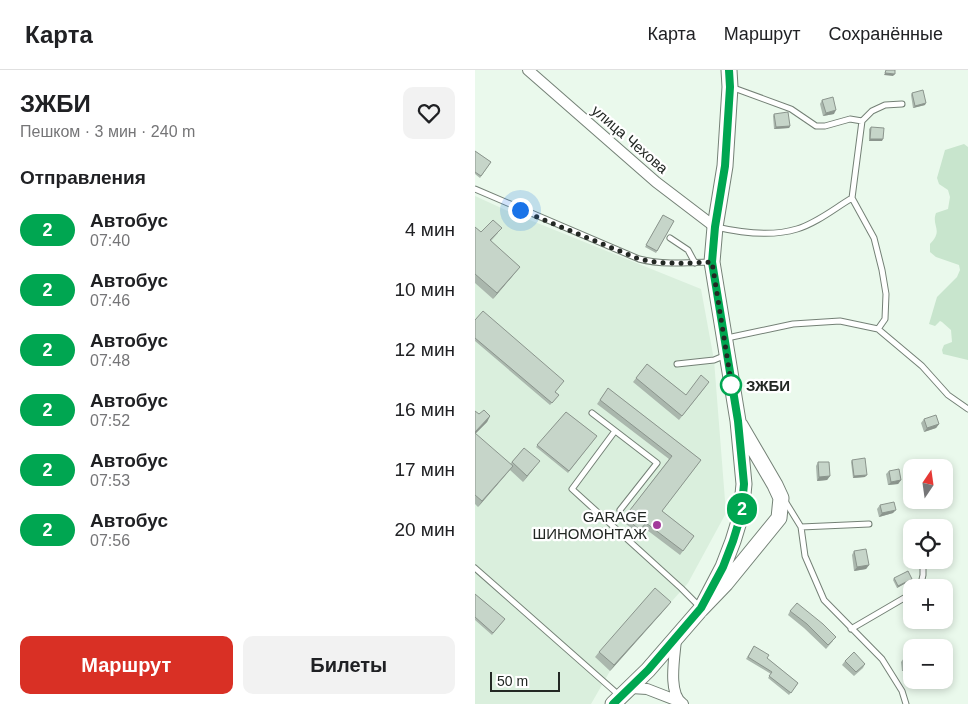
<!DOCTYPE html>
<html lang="ru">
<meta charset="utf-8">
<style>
:root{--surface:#fff;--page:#f2f2f2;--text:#202124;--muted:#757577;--line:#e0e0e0;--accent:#d93025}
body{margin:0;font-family:Helvetica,sans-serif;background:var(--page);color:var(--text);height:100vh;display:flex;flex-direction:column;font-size:19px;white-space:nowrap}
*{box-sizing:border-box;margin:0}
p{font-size:16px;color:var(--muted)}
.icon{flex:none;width:28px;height:28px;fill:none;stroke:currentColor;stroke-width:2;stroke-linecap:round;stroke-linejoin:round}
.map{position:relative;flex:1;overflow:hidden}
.panel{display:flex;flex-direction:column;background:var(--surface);width:475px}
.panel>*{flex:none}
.badge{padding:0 10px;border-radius:16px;font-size:18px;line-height:32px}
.needle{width:32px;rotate:13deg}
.buttons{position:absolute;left:428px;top:389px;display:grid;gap:10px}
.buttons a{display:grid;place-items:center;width:50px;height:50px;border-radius:10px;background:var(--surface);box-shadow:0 2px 8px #0003;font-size:25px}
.scale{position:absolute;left:15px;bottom:12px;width:70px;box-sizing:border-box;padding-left:5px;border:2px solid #232824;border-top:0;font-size:14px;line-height:18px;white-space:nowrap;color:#232824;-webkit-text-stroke:4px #fff;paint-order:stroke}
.you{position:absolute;width:25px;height:25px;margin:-12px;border:4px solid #fff;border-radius:50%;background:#1a73e8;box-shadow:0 0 0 8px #1a73e833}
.map>.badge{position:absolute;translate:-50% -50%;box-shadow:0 0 0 2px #fff}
h2{padding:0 20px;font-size:19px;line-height:45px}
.round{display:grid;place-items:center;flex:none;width:52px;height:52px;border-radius:10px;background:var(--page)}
.head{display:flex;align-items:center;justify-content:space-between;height:85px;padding:0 20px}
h1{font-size:24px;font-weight:700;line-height:38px}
.action{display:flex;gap:10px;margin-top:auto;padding:10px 20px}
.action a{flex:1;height:58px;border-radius:10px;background:var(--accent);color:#fff;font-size:20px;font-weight:700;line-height:58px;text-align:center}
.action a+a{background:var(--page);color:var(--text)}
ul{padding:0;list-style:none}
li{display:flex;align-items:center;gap:15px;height:60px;padding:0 20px}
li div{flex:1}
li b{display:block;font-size:19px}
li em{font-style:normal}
li .badge{min-width:55px;font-weight:700;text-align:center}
header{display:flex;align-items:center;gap:30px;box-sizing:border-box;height:70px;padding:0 25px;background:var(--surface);border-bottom:1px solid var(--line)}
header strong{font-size:24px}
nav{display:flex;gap:28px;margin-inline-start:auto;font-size:18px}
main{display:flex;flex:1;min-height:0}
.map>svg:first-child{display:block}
.built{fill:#daefdd}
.green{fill:#c8e5cd}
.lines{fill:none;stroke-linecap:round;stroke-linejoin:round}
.lane-casing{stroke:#748176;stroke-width:7}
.street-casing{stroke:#748176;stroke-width:12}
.secondary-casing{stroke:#748176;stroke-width:17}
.lane{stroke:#fff;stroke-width:5}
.street{stroke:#fff;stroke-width:10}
.secondary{stroke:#fff;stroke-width:15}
.wall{fill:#aab7ad}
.shaded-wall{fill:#8b958d}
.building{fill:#c6d5c9;stroke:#8b958d}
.line-casing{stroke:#fff;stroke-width:11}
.line{stroke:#00a651;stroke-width:8}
.walk{stroke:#232824;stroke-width:5;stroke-dasharray:0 9}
.stop-dot{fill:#fff;stroke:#00a651;stroke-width:2.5}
.poi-dot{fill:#a33a9c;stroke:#fff;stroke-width:2}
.labels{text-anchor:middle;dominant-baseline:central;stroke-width:4.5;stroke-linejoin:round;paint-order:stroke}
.street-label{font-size:15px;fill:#232824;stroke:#fff}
.stop-label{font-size:15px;font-weight:bold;fill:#232824;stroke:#fff;text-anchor:start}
.poi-label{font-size:15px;fill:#232824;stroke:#fff;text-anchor:end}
</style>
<header>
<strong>Карта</strong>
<nav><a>Карта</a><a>Маршрут</a><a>Сохранённые</a></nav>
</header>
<main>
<section class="panel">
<div class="head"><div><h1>ЗЖБИ</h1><p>Пешком · 3 мин · 240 m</p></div><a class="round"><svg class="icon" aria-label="heart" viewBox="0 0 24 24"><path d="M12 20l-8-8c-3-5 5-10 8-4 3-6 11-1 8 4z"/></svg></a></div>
<h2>Отправления</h2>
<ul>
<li><span class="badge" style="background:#00a651;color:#fff">2</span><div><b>Автобус</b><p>07:40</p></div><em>4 мин</em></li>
<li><span class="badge" style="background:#00a651;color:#fff">2</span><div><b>Автобус</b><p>07:46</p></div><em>10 мин</em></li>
<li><span class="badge" style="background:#00a651;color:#fff">2</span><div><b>Автобус</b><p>07:48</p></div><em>12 мин</em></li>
<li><span class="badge" style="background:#00a651;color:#fff">2</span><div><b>Автобус</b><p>07:52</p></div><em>16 мин</em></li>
<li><span class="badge" style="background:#00a651;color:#fff">2</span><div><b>Автобус</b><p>07:53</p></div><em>17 мин</em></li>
<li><span class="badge" style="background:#00a651;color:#fff">2</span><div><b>Автобус</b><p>07:56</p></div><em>20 мин</em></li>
</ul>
<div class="action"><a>Маршрут</a><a>Билеты</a></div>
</section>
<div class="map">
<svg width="493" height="634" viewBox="0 0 493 634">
<rect width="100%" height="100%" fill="#eaf9ec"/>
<path class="built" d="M0 126 35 142 226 219 239 290 251 443 213 513 135 601 116 634H0Z"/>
<path class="green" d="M489 74 493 77V290L468 284 467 280 469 275 477 272 476 260 467 252 465 251 460 256 454 254 462 227 482 207 485 200 484 195 461 187 455 182V174C469 160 456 156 461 143L473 139 475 127 473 120 464 114 462 108 470 80Z"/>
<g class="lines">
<g class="lane-casing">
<path id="lane" d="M256 17 316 39 341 56H350L375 49 387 51
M0 119 164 189C187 195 212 193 236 192
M241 157C267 163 296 167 322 159 342 153 360 138 377 128
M195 168 213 180 220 193
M403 259 410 249 411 224 407 200 399 168 377 128 387 51 397 41 410 35 427 34
M252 268 318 254 365 251 403 259 447 296 473 325 493 339
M202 294 239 290 251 285
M117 343 182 393 145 440
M140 361 97 419 206 518 225 537
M310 431 326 457 330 486 349 530 407 589 427 621 431 634
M326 457 394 454
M460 458 461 454
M0 498 144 625
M445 518 448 505V490
M376 559 436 524"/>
</g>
<g class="street-casing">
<path id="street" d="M53 0 181 112 240 157
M201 569C200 585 192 624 208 634
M156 618 172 619 203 631"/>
</g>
<g class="secondary-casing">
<path id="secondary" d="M226 539 248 497 258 471 266 445 269 414 263 351 237 192 240 157 250 96 255 17 254 0
M138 634 173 600 226 539 251 513 304 448 306 428 300 415 265 355"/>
</g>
<use href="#lane" class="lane"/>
<use href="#street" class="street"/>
<use href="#secondary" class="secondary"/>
</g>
<path class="wall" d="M437 23 450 35 438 38 436 25Z
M347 30 359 44 348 46 345 34Z
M299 44 315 56 314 58 299 59 298 46Z
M396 57 407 71H394V59Z
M0 81 16 92 5 108 0 104Z
M188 145 199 151 181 183 170 177Z
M0 157 6 162 23 163 16 171 45 197 18 229 0 213Z
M0 250 84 325 75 335 0 271Z
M172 294 211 325 232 315 204 350 158 312Z
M133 318 226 390 187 441 219 466 205 485 168 457 163 464 151 454 156 447 152 444 194 389 122 334Z
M0 341 4 344 15 346 12 352 0 364 35 394 49 378 60 397 48 412 35 400 3 437 0 434Z
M91 342 122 366 93 403 61 377Z
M449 349 464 354 461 358 449 362 446 353Z
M377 390 390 407 378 408 376 392Z
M343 392 355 406 352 410 342 411 341 396Z
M414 401 426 410 423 414 413 415 411 404Z
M405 435 418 443 404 447 402 439Z
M379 481 394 495 391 499 379 501 377 485Z
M419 508 436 510 422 518 418 510Z
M0 524 30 549 17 565 0 550Z
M192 537 135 601 120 587 124 582Z
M315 541 358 571 351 579 329 558 313 545Z
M279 576 292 588 323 613 314 625 293 608 296 604 271 589Z
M429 588 436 599 427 601 426 592Z
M370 591 390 594 388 598 379 606 367 595Z"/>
<path class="shaded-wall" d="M410 3 420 4 418 6 409 5Z
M451 33 450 35 438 38 440 36Z
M361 40 359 44 348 46 351 43Z
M315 56 314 58 299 59 301 57Z
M395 69H408L407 71H394Z
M45 197 41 202 18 229 22 223Z
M15 346 12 352 0 364V362Z
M464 354 461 358 449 362 452 358Z
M65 391 60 397 48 412 52 406Z
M38 396 34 401 3 437 7 431Z
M392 405 390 407 378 408 379 406Z
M355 406 352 410 342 411 344 407Z
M426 410 423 414 413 415 416 412Z
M421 440 418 443 404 447 407 443Z
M394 495 391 499 379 501 382 497Z
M437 509 436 510 422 518 423 516Z
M196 532 192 537 135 601 139 595Z
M436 596V599L427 601 430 597Z"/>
<path class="building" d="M411 0H420V4L410 3Z
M448 20 451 33 440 36 437 23Z
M358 27 361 40 351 43 347 30Z
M313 42 315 56 301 57 299 44Z
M396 57 409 58 408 69H395Z
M0 81 16 92 6 106 0 102Z
M188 145 199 151 182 181 171 175Z
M18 150 27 158 15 170 45 197 22 223 0 204V157L6 162Z
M8 241 89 311 80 322 84 325 77 333 0 268V250Z
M172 294 211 325 226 305 234 312 207 346 161 308Z
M133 318 226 390 187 441 219 466 208 481 171 453 165 460 153 450 159 443 155 440 197 386 125 330Z
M9 340 15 346 0 362V341L4 344Z
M91 342 122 366 94 401 62 375Z
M461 345 464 354 452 358 449 349Z
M0 363 38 396 7 431 0 425Z
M49 378 65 391 52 406 37 392Z
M390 388 392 405 379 406 377 390Z
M343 392H354L355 406 344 407Z
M424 399 426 410 416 412 414 401Z
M419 432 421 440 407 443 405 435Z
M391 479 394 495 382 497 379 481Z
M433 501 437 509 423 516 419 508Z
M180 518 196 532 139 595 124 582Z
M0 524 30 549 18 563 0 547Z
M322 533 348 554 361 567 353 575 332 554 315 541Z
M279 576 294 585 292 588 323 613 316 623 294 606 297 602 273 587Z
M379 582 390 594 381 602 370 591Z
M436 587V596L430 597 429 588Z"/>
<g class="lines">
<g class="line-casing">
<path id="line" d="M138 634 173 600 226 538 248 497 258 471 266 445 269 414 263 351 237 192 240 157 250 96 255 17 254 0"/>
</g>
<use href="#line" class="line"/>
<path class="walk" d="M45 140 164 189C188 195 213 193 237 192L257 318 256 315"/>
</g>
<circle class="stop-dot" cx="256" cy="315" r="10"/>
<circle class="poi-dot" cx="182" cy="455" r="5"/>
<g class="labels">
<g class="street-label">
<text transform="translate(155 69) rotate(41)">улица Чехова</text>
</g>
<g class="stop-label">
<text x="271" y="315">ЗЖБИ</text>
</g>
<g class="poi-label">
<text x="172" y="446">GARAGE<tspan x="172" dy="17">ШИНОМОНТАЖ</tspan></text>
</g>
</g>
</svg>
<div class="buttons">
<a><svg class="needle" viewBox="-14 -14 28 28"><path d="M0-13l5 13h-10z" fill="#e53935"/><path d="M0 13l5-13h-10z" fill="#757577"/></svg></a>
<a><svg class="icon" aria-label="locate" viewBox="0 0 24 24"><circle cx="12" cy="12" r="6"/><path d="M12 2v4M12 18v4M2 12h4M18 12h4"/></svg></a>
<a>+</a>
<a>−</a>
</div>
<div class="scale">50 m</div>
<div class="you" style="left:45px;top:140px"></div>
<b class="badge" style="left:267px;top:439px;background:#00a651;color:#fff">2</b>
</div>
</main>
